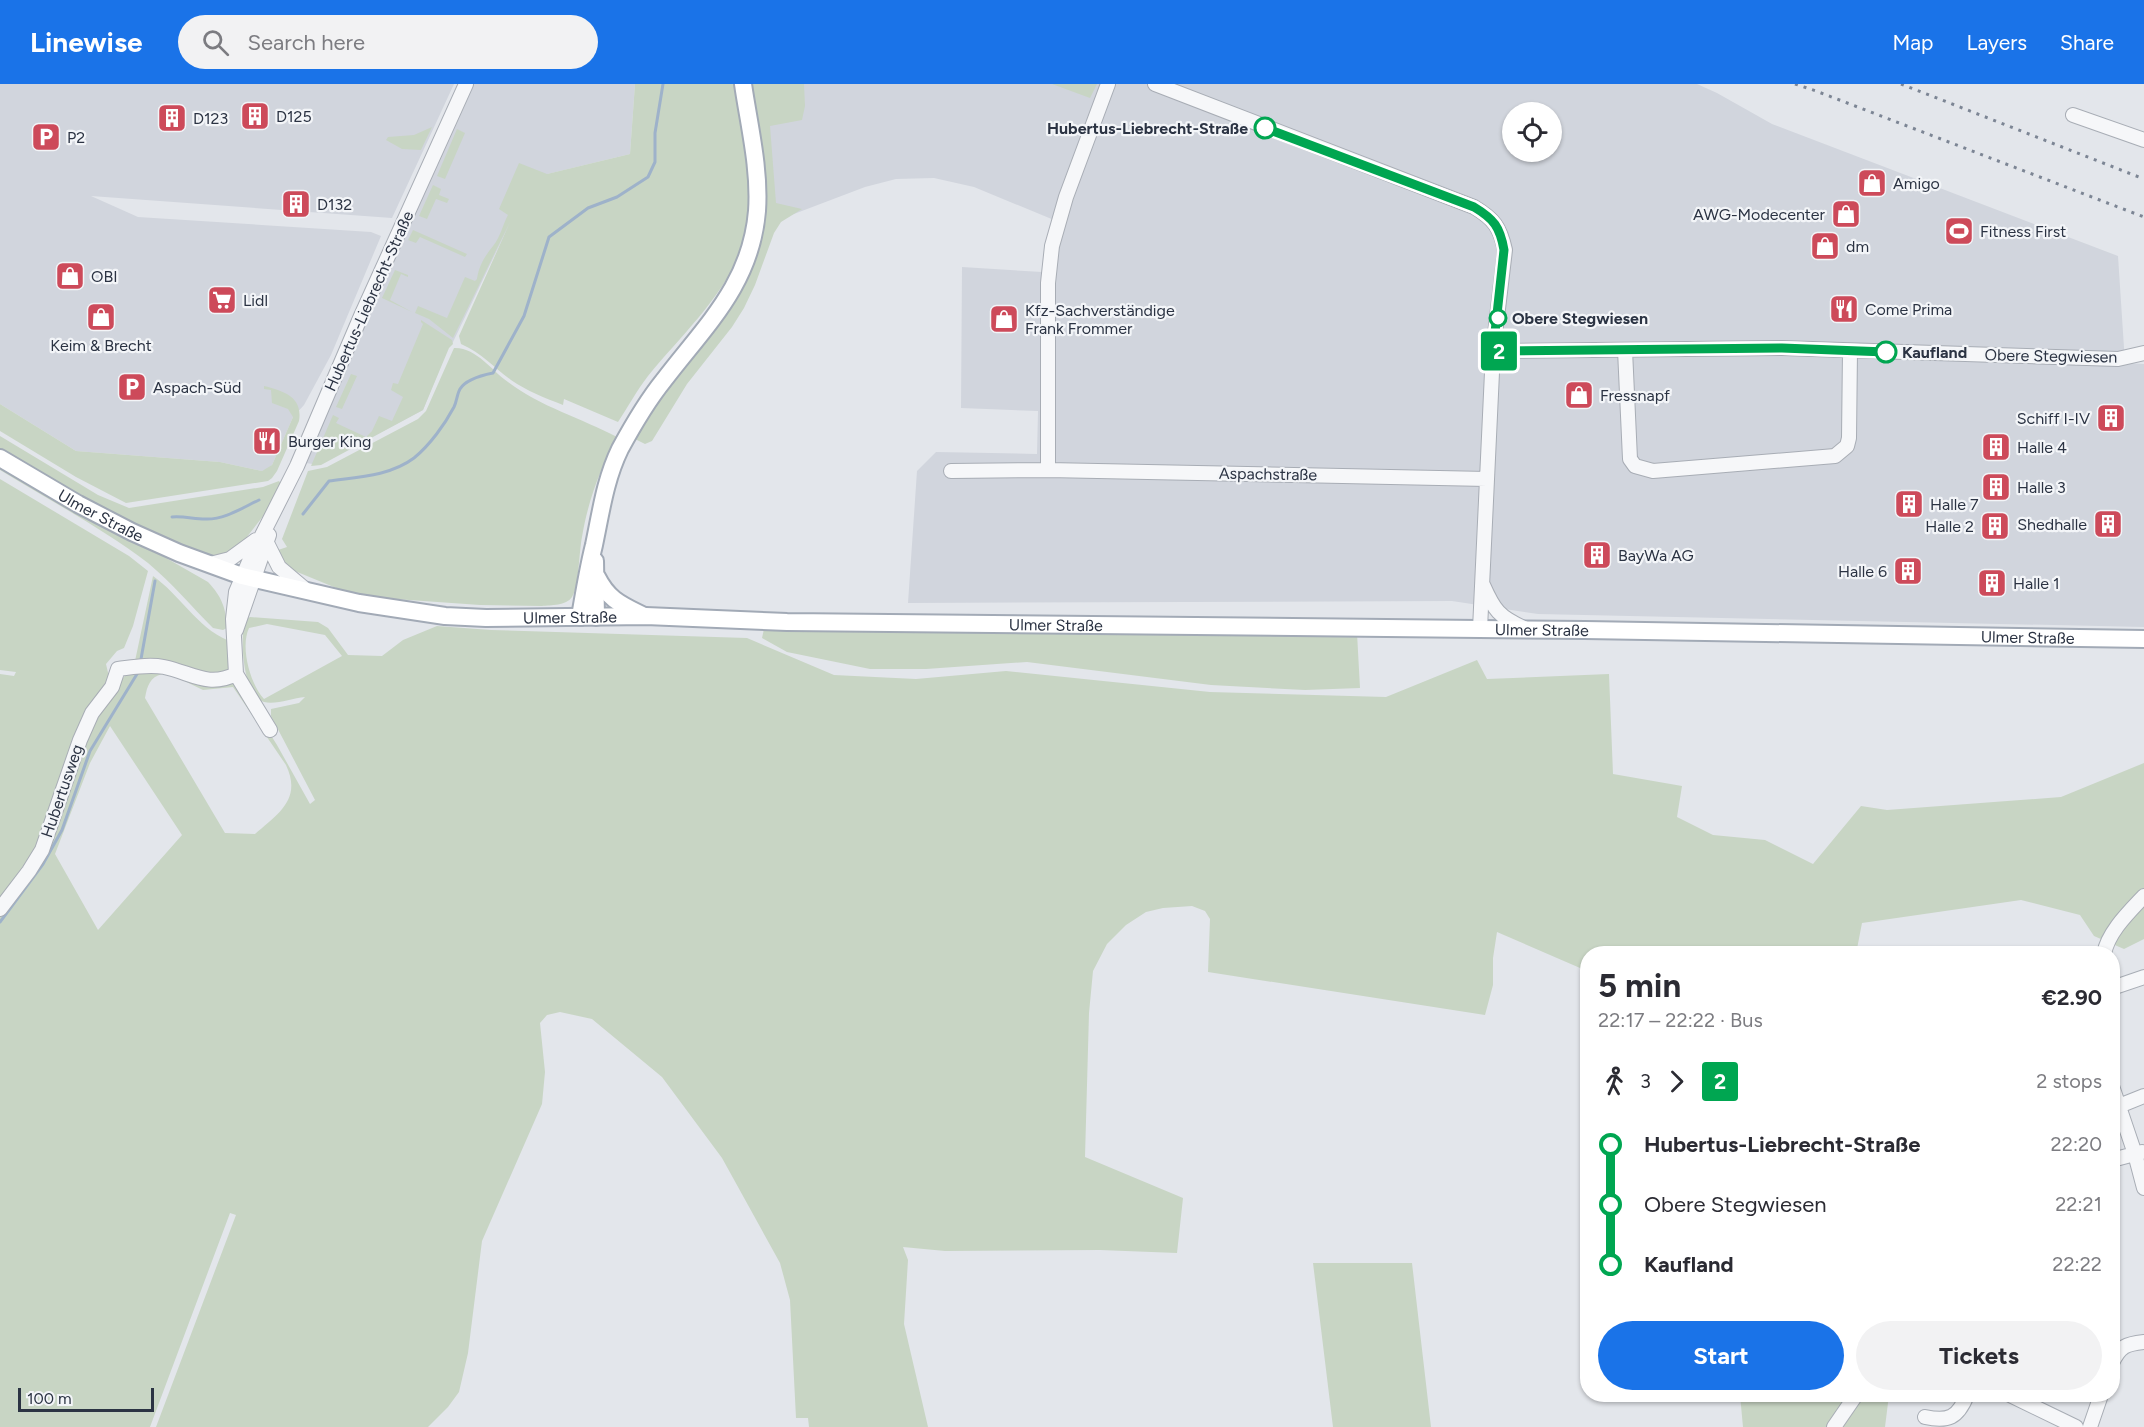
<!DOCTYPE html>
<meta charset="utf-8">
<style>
:root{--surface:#fff;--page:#f2f2f3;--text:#2b2b33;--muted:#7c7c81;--accent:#1a73e8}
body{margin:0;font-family:Figtree,sans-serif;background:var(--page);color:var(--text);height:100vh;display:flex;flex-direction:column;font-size:22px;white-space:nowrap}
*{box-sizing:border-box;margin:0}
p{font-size:20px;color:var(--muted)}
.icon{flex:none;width:33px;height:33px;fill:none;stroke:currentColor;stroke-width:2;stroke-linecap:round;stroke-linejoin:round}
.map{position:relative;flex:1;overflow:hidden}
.side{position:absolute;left:1580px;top:862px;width:540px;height:456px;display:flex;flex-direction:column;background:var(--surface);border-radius:24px;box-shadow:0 2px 4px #0004}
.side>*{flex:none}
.badge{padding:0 12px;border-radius:4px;font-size:21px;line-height:39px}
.tools{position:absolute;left:1502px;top:18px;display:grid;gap:12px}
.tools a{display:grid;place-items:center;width:60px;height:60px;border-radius:50%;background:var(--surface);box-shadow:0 2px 4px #0004;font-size:30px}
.scale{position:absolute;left:18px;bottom:15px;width:136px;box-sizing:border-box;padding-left:6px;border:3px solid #2b3343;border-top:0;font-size:16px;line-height:21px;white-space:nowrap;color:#2b3343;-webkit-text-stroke:4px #f3f5f8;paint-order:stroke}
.map>.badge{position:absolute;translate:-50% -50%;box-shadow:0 0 0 3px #fff}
.legs{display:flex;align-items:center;gap:9px;height:66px;padding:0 18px;font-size:20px}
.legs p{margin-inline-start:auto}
.head{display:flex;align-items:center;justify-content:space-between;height:102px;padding:0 18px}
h1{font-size:33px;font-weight:700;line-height:45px}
.primary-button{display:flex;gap:12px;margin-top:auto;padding:12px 18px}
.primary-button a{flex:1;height:69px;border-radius:36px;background:var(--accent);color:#fff;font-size:24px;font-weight:700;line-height:69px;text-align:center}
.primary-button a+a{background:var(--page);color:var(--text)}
ul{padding:0 18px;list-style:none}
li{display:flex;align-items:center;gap:21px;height:60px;font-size:22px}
li i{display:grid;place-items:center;width:9px;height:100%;margin:0 8px;background:currentColor}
li i::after{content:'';width:15px;height:15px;margin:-8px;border:4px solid;border-radius:50%;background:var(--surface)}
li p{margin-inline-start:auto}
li:first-child i{background:linear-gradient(#0000 50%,currentColor 0)}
li:last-child i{background:linear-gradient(currentColor 50%,#0000 0)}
header{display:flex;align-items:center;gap:36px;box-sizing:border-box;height:84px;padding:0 30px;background:var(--accent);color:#fff}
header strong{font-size:28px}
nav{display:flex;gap:33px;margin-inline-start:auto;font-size:21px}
.search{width:420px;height:54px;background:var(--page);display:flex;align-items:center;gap:15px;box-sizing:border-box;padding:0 21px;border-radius:33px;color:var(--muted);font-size:22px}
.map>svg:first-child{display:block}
.built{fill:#d1d5dd;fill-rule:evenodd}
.green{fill:#c8d5c4;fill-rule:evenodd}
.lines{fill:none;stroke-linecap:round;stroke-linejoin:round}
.stream{stroke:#9eb2ca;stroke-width:3}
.minor-casing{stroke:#a8adb5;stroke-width:16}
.major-casing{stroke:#a2aab6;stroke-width:20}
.minor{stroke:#f6f7f9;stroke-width:14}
.major{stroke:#fff;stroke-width:16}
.rail{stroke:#7c8594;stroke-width:3;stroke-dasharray:3 6;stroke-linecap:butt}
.line-1-casing{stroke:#fff;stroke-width:14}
.line-1{stroke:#00a651;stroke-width:9}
.stop-1-dot{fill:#fff;stroke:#00a651;stroke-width:3}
.labels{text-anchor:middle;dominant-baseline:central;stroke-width:4.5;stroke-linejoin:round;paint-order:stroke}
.poi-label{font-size:16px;fill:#2b3343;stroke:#f3f5f8;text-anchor:start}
.stop-label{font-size:16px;font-weight:bold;fill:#2b3343;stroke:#f3f5f8;text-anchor:start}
.street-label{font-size:16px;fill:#2b3343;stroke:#f3f5f8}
</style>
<header>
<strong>Linewise</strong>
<div class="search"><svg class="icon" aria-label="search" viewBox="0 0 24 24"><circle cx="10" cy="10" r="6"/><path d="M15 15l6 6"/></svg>Search here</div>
<nav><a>Map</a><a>Layers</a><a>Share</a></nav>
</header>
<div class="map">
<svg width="2144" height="1343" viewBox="0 0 2144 1343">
<rect width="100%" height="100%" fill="#e3e6eb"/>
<path class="built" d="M0 0H454L392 134 91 112 138 133 371 148 381 152 331 271 304 321 293 333 272 381 268 385 262 387 220 378 76 367 0 320Z
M473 0H635L630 70 535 93 524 110 453 258 449 262 423 326 319 381 306 379 402 152Z
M750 0H1697L1717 9 1772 40 2118 172 2125 279 2144 280V543L1538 530 1452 517 908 519 917 387 936 368 1037 370 1038 327 961 324 962 183 1042 188 1054 136 974 103 934 94 896 95 865 103 765 141ZM1512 28H1551V68H1512Z"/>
<path class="green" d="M635 0H735C742 45 759 105 747 150 731 206 684 248 648 292 637 306 628 323 618 338L564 315 563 321C545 314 527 307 511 296 493 283 483 270 461 260L459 252 510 138 453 254 429 235 415 229 418 222 447 234 465 193 475 197 477 195C479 181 485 172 493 162 500 154 503 140 508 131L499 125 519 79 547 90 630 70Z
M751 0H804L805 22 802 36 770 42 776 119 802 125 781 138 774 149 755 201 744 224 732 243 687 300 652 357 645 360 631 353 753 169Z
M1052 0H1097L1090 14Z
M432 43 421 66 402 65 386 56 388 53 414 51Z
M457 45 465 49 445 95 437 92Z
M433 101 441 105 439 111 449 115 447 119 436 115 427 135 419 132Z
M413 146 467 170 465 173 420 153 416 159 408 156Z
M395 186 408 191V193L401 190 390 216 412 228 382 214Z
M421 236 452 256 453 260 449 264 423 326 321 381 311 382 333 331 339 334 336 339 366 353 372 347 379 332 392 337 403 313 391 306 393 299 398 300 423 240 421 238Z
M454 264C476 263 492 287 508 298 541 323 581 334 617 353 600 385 588 417 582 453 579 467 579 503 572 513 566 522 551 521 542 522L480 521 395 515 370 512 346 508 285 483 278 466 287 463 282 455 308 387 327 383 418 335 426 327Z
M351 290 357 292 342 325 336 323Z
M264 302C284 307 303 313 299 337L277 387 272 394 268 397 126 419 76 393 0 347V320L76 367 220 378 262 387 272 381 293 333 288 325 272 319 271 306 264 305Z
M0 352 98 411 129 424 263 403 279 397 281 400 264 431 236 467 222 472 206 471 126 437 0 368Z
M0 379 208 498C222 513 226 524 227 544L223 546 213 544C191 522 172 499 148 479 102 444 49 416 0 386Z
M0 395 129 472 148 487 133 542 124 564 117 567 106 580 109 593 90 625 39 765 0 815V590L14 592 16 588 0 586Z
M153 492C180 511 197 543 227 556 232 571 236 584 220 593L135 577Z
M250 533 318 538 328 544 348 571 382 572 403 556 437 542 491 546 747 554 834 591 916 595 1006 587 1210 608 1386 613 1477 576 1487 595 1609 590 1613 690 1682 702 1677 733 1713 751 1765 756 1813 780 1861 722 1887 726 2061 713 2144 679V855L2124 865 2094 852 2080 831 2021 816 1862 839 1856 870H1587V887L1497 848 1493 874V901L1485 931 1208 888 1210 835 1205 827 1192 822 1163 824 1146 828 1126 841 1107 860 1093 887 1089 929 1085 1073 1183 1114 1177 1169 1100 1166 945 1167 903 1163 908 1176 904 1240 928 1343H809L808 1334H796L790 1216 780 1179 722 1074 662 993 592 935 560 928 547 931 540 939 545 988 542 1020 482 1157 468 1269 459 1308 448 1323 428 1343H156L236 1131 230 1129 150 1343H0V831L32 787 93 633 127 589 139 586 238 599 277 661 310 720 315 716 271 632V625L299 619 305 613C292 614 276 621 264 618 242 611 240 554 245 536ZM267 540 325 551 342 572 264 615C250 600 240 563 249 544ZM162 590H170L203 606 233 603 286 681C302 715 279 729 255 750L225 749 145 614C147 602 150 593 162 590ZM110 642 182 751 98 846 55 770 90 679Z
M764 545 1357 549 1360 604 1305 606 1211 601 1027 578 926 585H870L787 568 762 554Z
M1313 1179H1412L1431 1343H1333Z
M1740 1311H1850L1828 1343H1743Z
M1861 1311H1889L1885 1343H1838Z"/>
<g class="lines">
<path class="stream" d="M303 430 329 397C358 393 390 392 414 374 430 361 445 340 454 323 457 317 457 310 460 305 466 295 483 291 493 289L524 232 549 153 588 124 617 113 648 93 655 78V49L663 0
M172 433C184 432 194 435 205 435 224 436 242 424 259 416
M141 575 155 497
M0 838 43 780 62 746 90 667 137 590"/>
<g class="minor-casing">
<path id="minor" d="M1108 0 1066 113 1052 162 1048 199V386L1487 395
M1155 0 1474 123C1494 135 1500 143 1505 166L1493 267 1480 545
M2073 31 2144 56
M1625 266 1630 375 1635 382 1653 387 1835 372 1847 362 1849 354 1850 267
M1493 267 1782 264 2118 275 2144 269
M951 387 1048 386
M267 459 279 483 305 505
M210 480 230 475 256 456
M1483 501C1494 526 1499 533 1524 544
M236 546 269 451
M270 646 236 590 233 535 236 508 251 473 297 382 361 232 466 0
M0 825 29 787 42 766 80 656 92 629 112 603 118 585C134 583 149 580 164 583 192 589 208 604 236 590
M2104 870C2108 848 2129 828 2144 812
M2112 904 2144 893
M2112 1002 2135 1070 2144 1104
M2119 1022 2144 1012
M2112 1076 2142 1068
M2112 1279C2120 1262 2126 1260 2144 1258
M2010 1311 2076 1343
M1925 1333C1948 1338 1958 1334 1967 1311
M1834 1343 1856 1311
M2090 1343 2101 1311"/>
</g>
<g class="major-casing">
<g id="major">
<path id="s1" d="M0 374 78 420 132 448 179 469 242 492 359 519 445 532 486 534 646 532 787 538 1585 546 2144 555"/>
<path d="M595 477 596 533"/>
<path d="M597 493C608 515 620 520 642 531"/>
<path d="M580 533C584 509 588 485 594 461 601 428 605 396 620 365 633 341 647 317 664 296 706 241 751 200 757 127 760 85 749 41 743 0"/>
</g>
</g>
<use href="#minor" class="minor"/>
<use href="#major" class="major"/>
<path class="rail" d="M1795 0 1816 7 2144 133
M1901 0 2144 95"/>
</g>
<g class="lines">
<g class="line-1-casing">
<path id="line-1" d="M1265 44 1474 123C1494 135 1500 143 1504 166L1493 267 1782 264 1886 268"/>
</g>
<use href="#line-1" class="line-1"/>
</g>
<defs>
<g id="building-square" transform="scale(1.5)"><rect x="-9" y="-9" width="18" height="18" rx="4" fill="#cd4a5a" stroke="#f3f5f8"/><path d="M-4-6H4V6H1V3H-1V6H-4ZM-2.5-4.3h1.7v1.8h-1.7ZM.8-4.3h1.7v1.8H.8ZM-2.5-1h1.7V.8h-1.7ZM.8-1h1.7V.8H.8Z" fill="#fff"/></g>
<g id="parking-square" transform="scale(1.5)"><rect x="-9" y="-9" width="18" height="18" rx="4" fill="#cd4a5a" stroke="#f3f5f8"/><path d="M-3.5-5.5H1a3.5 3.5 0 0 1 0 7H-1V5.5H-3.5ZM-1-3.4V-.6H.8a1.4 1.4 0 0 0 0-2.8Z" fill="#fff"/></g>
<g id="shop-square" transform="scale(1.5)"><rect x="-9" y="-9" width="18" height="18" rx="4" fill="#cd4a5a" stroke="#f3f5f8"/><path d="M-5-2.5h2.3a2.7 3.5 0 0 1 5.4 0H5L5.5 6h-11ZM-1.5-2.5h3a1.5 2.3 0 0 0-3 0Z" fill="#fff"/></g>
<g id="stadium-square" transform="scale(1.5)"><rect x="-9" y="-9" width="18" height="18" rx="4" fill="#cd4a5a" stroke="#f3f5f8"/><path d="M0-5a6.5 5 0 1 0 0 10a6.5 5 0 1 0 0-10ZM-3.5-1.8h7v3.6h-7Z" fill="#fff"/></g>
<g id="supermarket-square" transform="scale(1.5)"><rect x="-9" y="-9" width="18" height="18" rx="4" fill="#cd4a5a" stroke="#f3f5f8"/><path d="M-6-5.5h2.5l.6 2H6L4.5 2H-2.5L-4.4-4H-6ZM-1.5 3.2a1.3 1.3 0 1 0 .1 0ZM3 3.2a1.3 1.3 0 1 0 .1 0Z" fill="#fff"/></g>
<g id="restaurant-square" transform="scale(1.5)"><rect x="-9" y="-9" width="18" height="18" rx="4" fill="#cd4a5a" stroke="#f3f5f8"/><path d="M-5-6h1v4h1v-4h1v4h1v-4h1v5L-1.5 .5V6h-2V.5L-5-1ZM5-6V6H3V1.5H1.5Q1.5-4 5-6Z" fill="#fff"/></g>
</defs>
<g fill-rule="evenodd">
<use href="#building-square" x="255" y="32"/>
<use href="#building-square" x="172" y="34"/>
<use href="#parking-square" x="46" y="53"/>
<use href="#shop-square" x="1872" y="99"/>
<use href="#building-square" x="296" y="120"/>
<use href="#shop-square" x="1846" y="130"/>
<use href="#stadium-square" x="1959" y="147"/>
<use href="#shop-square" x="1825" y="162"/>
<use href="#shop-square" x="70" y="192"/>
<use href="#supermarket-square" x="222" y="216"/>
<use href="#restaurant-square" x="1844" y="225"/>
<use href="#shop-square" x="101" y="233"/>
<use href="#shop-square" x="1004" y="235"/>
<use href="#parking-square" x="132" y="303"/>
<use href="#shop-square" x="1579" y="311"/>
<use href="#building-square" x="2111" y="334"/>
<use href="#restaurant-square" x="267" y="357"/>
<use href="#building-square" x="1996" y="363"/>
<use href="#building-square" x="1996" y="403"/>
<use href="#building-square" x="1909" y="420"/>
<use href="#building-square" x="2108" y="440"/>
<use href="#building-square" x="1995" y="442"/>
<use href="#building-square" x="1597" y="471"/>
<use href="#building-square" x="1908" y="487"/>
<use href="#building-square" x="1992" y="499"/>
</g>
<g class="stop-1-dot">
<circle cx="1265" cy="44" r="10"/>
<circle cx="1498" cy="234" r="8"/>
<circle cx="1886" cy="268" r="10"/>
</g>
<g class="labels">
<g class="poi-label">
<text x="276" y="32">D125</text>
<text x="193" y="34">D123</text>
<text x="67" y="53">P2</text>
<text x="1893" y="99">Amigo</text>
<text x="317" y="120">D132</text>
<text x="1825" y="130" text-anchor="end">AWG-Modecenter</text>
<text x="1980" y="147">Fitness First</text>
<text x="1846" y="162">dm</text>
<text x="91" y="192">OBI</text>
<text x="243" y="216">Lidl</text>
<text x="1865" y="225">Come Prima</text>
<text x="1025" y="226">Kfz-Sachverständige<tspan x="1025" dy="18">Frank Frommer</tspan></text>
<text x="101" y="261" text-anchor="middle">Keim &amp; Brecht</text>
<text x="153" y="303">Aspach-Süd</text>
<text x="1600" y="311">Fressnapf</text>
<text x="2090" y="334" text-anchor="end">Schiff I-IV</text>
<text x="288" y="357">Burger King</text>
<text x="2017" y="363">Halle 4</text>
<text x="2017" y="403">Halle 3</text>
<text x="1930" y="420">Halle 7</text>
<text x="2087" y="440" text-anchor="end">Shedhalle</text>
<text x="1974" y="442" text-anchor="end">Halle 2</text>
<text x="1618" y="471">BayWa AG</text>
<text x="1887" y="487" text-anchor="end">Halle 6</text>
<text x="2013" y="499">Halle 1</text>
</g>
<g class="stop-label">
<text x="1248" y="44" text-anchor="end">Hubertus-Liebrecht-Straße</text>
<text x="1512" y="234">Obere Stegwiesen</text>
<text x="1902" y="268">Kaufland</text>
</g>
<g class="street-label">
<text transform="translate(369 217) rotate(-66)">Hubertus-Liebrecht-Straße</text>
<text transform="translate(2051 272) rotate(1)">Obere Stegwiesen</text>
<text transform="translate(1268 390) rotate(1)">Aspachstraße</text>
<text stroke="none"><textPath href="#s1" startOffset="116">Ulmer Straße</textPath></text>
<text stroke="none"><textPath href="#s1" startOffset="602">Ulmer Straße</textPath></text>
<text stroke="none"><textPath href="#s1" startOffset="1088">Ulmer Straße</textPath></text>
<text stroke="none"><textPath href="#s1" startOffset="1574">Ulmer Straße</textPath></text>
<text stroke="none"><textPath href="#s1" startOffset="2060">Ulmer Straße</textPath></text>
<text transform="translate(62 707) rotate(-71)">Hubertusweg</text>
</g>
</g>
</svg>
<div class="tools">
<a><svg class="icon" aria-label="locate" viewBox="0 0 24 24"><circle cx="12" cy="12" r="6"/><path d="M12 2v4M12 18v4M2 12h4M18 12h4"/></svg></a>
</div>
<div class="scale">100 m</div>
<b class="badge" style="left:1499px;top:267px;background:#00a651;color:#fff">2</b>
<section class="side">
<div class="head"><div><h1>5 min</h1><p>22:17 – 22:22 · Bus</p></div><b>€2.90</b></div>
<div class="legs"><svg class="icon" aria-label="walk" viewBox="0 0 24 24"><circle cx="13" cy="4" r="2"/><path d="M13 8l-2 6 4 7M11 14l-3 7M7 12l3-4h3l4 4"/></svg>3<svg class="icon" aria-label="forward" viewBox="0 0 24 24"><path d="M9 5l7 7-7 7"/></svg><b class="badge" style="background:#00a651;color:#fff">2</b><p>2 stops</p></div>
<ul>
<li><i style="color:#00a651"></i><b>Hubertus-Liebrecht-Straße</b><p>22:20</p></li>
<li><i style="color:#00a651"></i><span>Obere Stegwiesen</span><p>22:21</p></li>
<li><i style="color:#00a651"></i><b>Kaufland</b><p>22:22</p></li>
</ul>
<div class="primary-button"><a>Start</a><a>Tickets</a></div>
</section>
</div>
